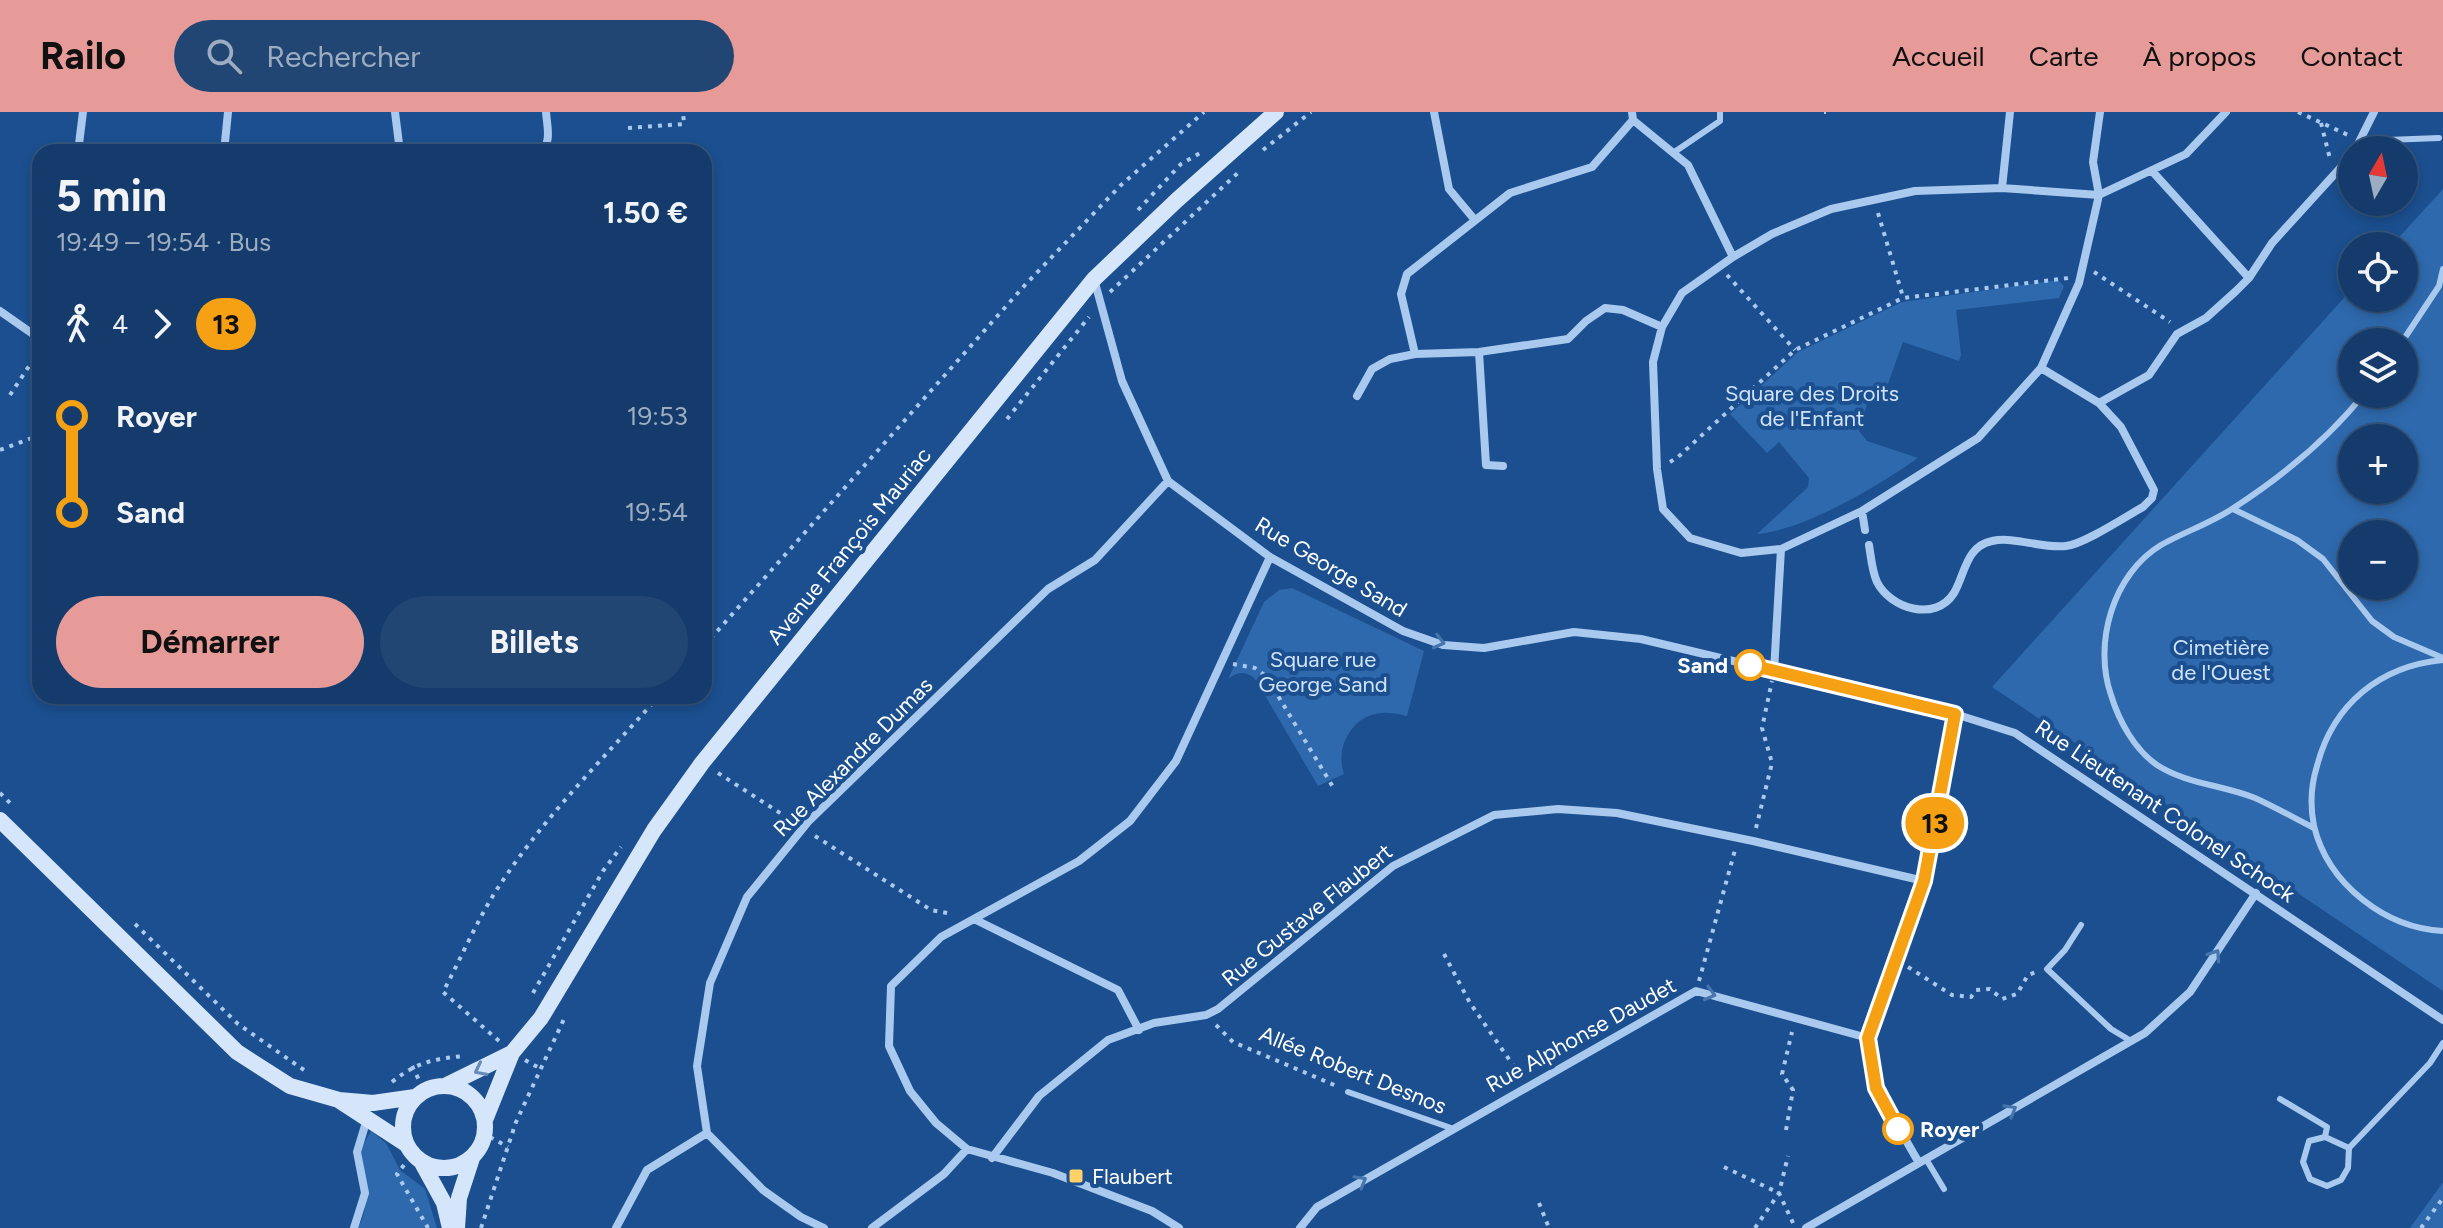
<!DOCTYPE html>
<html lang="fr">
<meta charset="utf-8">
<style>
:root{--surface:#143b6b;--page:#214673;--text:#f1f3f6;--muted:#9dadc1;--line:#33557e;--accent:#e69b98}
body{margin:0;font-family:Figtree,sans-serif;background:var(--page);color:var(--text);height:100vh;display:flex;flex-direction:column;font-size:30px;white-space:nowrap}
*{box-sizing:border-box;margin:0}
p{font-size:26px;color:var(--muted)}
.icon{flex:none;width:44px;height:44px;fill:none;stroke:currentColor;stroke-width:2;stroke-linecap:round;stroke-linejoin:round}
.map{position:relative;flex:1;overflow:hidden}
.details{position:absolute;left:32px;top:32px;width:680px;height:560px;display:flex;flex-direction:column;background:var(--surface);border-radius:24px;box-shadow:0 4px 12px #0003,0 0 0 2px var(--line)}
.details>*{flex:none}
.badge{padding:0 16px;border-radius:26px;font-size:28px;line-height:52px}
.needle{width:52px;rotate:9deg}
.fabs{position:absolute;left:2338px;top:24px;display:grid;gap:16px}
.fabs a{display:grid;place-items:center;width:80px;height:80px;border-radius:50%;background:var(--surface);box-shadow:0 4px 12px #0003,0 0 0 2px var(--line);font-size:40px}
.map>.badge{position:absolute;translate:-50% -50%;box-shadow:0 0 0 4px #fff}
.legs{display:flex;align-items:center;gap:12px;height:88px;padding:0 24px;font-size:26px}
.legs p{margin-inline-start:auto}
.overview{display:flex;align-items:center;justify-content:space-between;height:136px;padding:0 24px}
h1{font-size:44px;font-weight:700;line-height:60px}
.primary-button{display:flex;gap:16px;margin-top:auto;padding:16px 24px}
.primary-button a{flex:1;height:92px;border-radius:48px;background:var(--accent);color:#111;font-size:32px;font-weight:700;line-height:92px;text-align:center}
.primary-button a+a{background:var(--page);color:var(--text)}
ul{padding:0 24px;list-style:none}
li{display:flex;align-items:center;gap:28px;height:96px;font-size:30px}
li i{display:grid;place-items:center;width:12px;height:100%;margin:0 10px;background:currentColor}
li i::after{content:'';width:20px;height:20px;margin:-10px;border:6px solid;border-radius:50%;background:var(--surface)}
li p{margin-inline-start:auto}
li:first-child i{background:linear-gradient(#0000 50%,currentColor 0)}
li:last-child i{background:linear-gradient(currentColor 50%,#0000 0)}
header{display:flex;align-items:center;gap:48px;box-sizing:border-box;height:112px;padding:0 40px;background:var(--accent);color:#111}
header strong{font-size:38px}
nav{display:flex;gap:44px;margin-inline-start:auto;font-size:28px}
.search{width:560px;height:72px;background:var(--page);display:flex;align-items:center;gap:20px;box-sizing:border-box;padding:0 28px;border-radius:44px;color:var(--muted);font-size:30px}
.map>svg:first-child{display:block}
.green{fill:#2e69ad;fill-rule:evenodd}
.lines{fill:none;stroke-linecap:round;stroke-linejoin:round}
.path{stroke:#a9c9ee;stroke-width:4;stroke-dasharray:4 6;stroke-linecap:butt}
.lane{stroke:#a9c9ee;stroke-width:6}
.street{stroke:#a9c9ee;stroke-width:8}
.secondary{stroke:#d6e6fa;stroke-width:16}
.oneway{stroke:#4674ac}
.oneway2{stroke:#668bba}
.line-1-casing{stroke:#fff;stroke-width:18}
.line-1{stroke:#f6a014;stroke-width:12}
.stop-1-dot{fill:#fff;stroke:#f6a014;stroke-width:4}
.poi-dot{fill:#ffd166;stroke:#1b4f8f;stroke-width:3}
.labels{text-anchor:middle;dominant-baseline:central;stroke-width:8;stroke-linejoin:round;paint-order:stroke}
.park-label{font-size:22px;fill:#cfe3fa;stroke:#1b4f8f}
.street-label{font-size:22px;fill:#fff;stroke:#1b4f8f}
.stop-label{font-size:22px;font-weight:bold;fill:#fff;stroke:#1b4f8f;text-anchor:end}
.poi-label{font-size:22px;fill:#fff;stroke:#1b4f8f;text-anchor:start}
</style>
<header>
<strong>Railo</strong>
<div class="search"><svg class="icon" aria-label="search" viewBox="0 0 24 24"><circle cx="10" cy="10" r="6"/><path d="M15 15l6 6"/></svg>Rechercher</div>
<nav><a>Accueil</a><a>Carte</a><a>À propos</a><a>Contact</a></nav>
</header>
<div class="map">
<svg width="2443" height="1116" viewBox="0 0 2443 1116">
<rect width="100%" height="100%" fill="#1b4f8f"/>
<path class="green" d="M2443 77V879L1992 575 2352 177V186H2404V134H2391ZM2352 230H2404V282H2352ZM2352 326H2404V378H2352ZM2352 422H2404V474H2352Z
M2058 168 2064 174 2059 186 1956 198 1961 243 1959 249 1903 230 1885 280 1872 276 1859 319 1867 329 1918 346C1878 374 1805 418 1757 422L1808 375 1809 366 1779 330 1767 341 1730 302 1798 240 1902 190Z
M1292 476 1424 539 1407 604C1398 602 1390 600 1381 601 1351 604 1335 636 1344 662L1318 674 1256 568C1247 559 1239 559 1228 567L1264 490 1279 478Z
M371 1019 386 1031 400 1058 425 1077 437 1116H358C374 1086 358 1071 361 1042 362 1033 367 1026 371 1019Z
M2443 1070V1116H2410Z"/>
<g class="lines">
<path class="path" d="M1824 0H1826
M2298 0 2348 23
M2321 11 2330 47
M628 16 684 12 683 0
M1263 38 1311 0
M1138 98 1181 52 1202 40
M1878 101 1903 185
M33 133 40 134
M2094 160 2170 210
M1727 163 1795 238
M1110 180 1241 58
M10 283 39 239
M1007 307 1089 205
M0 338 40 323
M1670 350 1678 345 1795 238 1903 186 2069 166
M704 534 1025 173 1120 74 1204 0
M1233 552 1255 556 1266 564 1333 675
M718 661 791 708
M0 681 14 695
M1756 716 1772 651 1762 616 1772 569
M815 724 931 798 952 802
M135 812 238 912 304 958
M1444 842 1470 891 1522 966
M1908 855 1952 883 1971 885 1976 878 1990 877 2002 887 2017 882 2028 863 2036 860
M1699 869 1735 738
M533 881 603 759 621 735
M1216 913 1233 930 1339 975
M499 929 443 880C460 848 475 813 494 782 540 709 602 648 659 584
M525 948 541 957
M412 954 420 970
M392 970C417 950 433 947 464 944
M1786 1018 1793 978 1782 962 1792 920
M490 1025 508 1035
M404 1053 397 1062 428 1116
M1724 1055 1779 1081 1793 1111
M1539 1091 1549 1116
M481 1116 516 1010 564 907
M1755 1116 1779 1081 1788 1044
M2421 1116 2443 1086"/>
<path class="lane" d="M2361 29 2439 26
M1673 41 1720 9V0
M2402 230 2439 174 2443 157
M2233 397 2297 428 2323 447 2372 509 2394 525 2443 546
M2443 548C2380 554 2333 592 2317 654 2311 673 2310 694 2314 714 2328 772 2385 816 2443 819
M2314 716C2294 706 2275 695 2255 686 2223 673 2186 672 2157 653 2134 637 2119 609 2111 583 2093 531 2113 462 2161 433 2184 420 2209 412 2232 397 2280 366 2328 327 2364 282
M2081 813 2065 838 2047 857 2111 917 2131 929
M1348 980 1451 1016
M2280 987 2327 1015 2325 1025
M2349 1036 2325 1025 2309 1029 2303 1050 2310 1067 2327 1074 2341 1068 2348 1056 2349 1036 2430 951 2443 931
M1926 1047 1944 1077"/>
<path class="street" d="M395 0 400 40
M1434 0 1449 77 1474 107
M2100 0 2093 50 2099 83 2079 171 2041 256 1978 326 1862 399 1781 437 1741 441 1690 426 1663 397 1657 357 1653 250 1662 215 1682 181 1733 145 1772 122 1831 97 1915 79 2002 76 2099 83 2186 42 2226 0
M1633 8 1688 53 1733 145
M2355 38 2374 0
M78 40 83 0
M224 40 228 0
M541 40C552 30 547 14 546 0
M2152 59 2249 166
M2002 76 2010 0
M1094 167 1122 269 1168 369 1270 445 1403 519 1443 533 1484 536 1574 520 1641 527 1955 602 2015 621 2443 908
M0 199 40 227
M1479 240 1486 353 1503 354
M1415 242 1401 182 1407 162 1510 81 1592 55 1633 8 1632 0
M2041 256 2099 291 2149 263 2177 222 2206 206 2236 179 2249 166 2272 131 2352 43
M1357 284 1372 257 1390 247 1415 242 1479 240 1568 227 1586 209 1605 196 1623 198 1662 215
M1862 399 1865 418
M1869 433C1871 445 1872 459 1877 470 1890 496 1935 511 1954 481 1965 462 1966 434 1992 429 2015 424 2042 437 2066 434 2084 432 2125 405 2143 395L2152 386 2154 378 2121 315 2099 291
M1774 559 1781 437
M974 807 1118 878 1139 918
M992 1046 1039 984 1108 928 1154 911 1206 903 1218 897 1393 754 1494 703 1558 697 1617 701 1753 729 1924 769
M1919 1051 1876 976 1868 926 1924 769 1955 602
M354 1116 365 1081 357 1040 367 1007
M616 1116 647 1058 707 1021
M824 1116 801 1105 763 1078 707 1021 697 954 710 871 747 785 808 710 1048 477 1095 448 1168 369
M872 1116 944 1062 967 1037
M1179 1116 1152 1099 1053 1061 967 1037 936 1011 910 979 889 934 891 874 941 825 1079 749 1130 709 1176 649 1270 445
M1300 1116 1317 1095 1696 879 1868 926
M1806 1116 2145 921 2190 880 2256 781"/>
<path class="secondary" d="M0 708 237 940 290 974 339 988 373 991 415 985
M447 973 512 941
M403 1015a41 41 0 1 1 82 0a41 41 0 1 1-82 0Z
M340 989 406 1032
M485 1008 512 941 541 906 654 718 702 651 1094 167 1177 88 1276 0
M421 1049 444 1091 450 1116
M457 1116 459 1086 472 1046"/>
</g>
<defs><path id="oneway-chevron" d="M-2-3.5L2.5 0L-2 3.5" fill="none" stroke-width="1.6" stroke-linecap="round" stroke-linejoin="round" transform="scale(2)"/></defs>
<g class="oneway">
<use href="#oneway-chevron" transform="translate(1439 530) rotate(14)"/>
<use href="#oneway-chevron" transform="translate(2215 843) rotate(-56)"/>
<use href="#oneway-chevron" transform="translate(1710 882) rotate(15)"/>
<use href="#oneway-chevron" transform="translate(2011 998) rotate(-30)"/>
<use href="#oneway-chevron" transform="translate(1361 1069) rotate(-30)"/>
</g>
<use class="oneway2" href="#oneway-chevron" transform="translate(480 958) rotate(153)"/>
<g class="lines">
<g class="line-1-casing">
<path id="line-1" d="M1750 553 1955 602 1924 769 1868 926 1876 976 1898 1017"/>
</g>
<use href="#line-1" class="line-1"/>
</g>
<g class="stop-1-dot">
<circle cx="1750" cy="553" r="14"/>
<circle cx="1898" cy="1017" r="14"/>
</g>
<rect class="poi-dot" x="1068" y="1056" width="16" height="16" rx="4"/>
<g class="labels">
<g class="park-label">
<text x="1812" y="281">Square des Droits<tspan x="1812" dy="25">de l'Enfant</tspan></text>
<text x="2221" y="535">Cimetière<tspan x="2221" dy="25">de l'Ouest</tspan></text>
<text x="1323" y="547">Square rue<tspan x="1323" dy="25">George Sand</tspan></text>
</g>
<g class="street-label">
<text transform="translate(849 434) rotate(-51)">Avenue François Mauriac</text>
<text transform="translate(1331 455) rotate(31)">Rue George Sand</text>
<text transform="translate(853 645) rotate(-45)">Rue Alexandre Dumas</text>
<text transform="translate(2165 699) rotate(34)">Rue Lieutenant Colonel Schock</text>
<text transform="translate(1307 803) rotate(-39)">Rue Gustave Flaubert</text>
<text transform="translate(1581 923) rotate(-29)">Rue Alphonse Daudet</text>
<text transform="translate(1353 958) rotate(22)">Allée Robert Desnos</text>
</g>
<g class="stop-label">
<text x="1728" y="553">Sand</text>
<text x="1920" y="1017" text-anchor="start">Royer</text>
</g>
<g class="poi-label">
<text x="1092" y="1064">Flaubert</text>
</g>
</g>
</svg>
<div class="fabs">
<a><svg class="needle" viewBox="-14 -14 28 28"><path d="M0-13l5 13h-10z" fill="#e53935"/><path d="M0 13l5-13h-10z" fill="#9dadc1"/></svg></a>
<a><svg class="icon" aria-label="locate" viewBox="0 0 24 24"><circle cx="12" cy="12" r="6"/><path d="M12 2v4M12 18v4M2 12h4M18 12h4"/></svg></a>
<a><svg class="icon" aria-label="layers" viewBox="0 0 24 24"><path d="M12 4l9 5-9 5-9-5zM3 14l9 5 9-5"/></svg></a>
<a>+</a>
<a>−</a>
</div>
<b class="badge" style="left:1935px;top:711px;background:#f6a014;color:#111">13</b>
<section class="details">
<div class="overview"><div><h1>5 min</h1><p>19:49 – 19:54 · Bus</p></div><b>1.50 €</b></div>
<div class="legs"><svg class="icon" aria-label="walk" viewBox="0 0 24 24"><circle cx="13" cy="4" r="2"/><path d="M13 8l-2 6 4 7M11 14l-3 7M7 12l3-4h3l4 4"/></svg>4<svg class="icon" aria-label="forward" viewBox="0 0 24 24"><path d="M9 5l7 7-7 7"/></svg><b class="badge" style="background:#f6a014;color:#111">13</b></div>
<ul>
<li><i style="color:#f6a014"></i><b>Royer</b><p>19:53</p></li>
<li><i style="color:#f6a014"></i><b>Sand</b><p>19:54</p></li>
</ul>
<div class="primary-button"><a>Démarrer</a><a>Billets</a></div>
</section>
</div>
